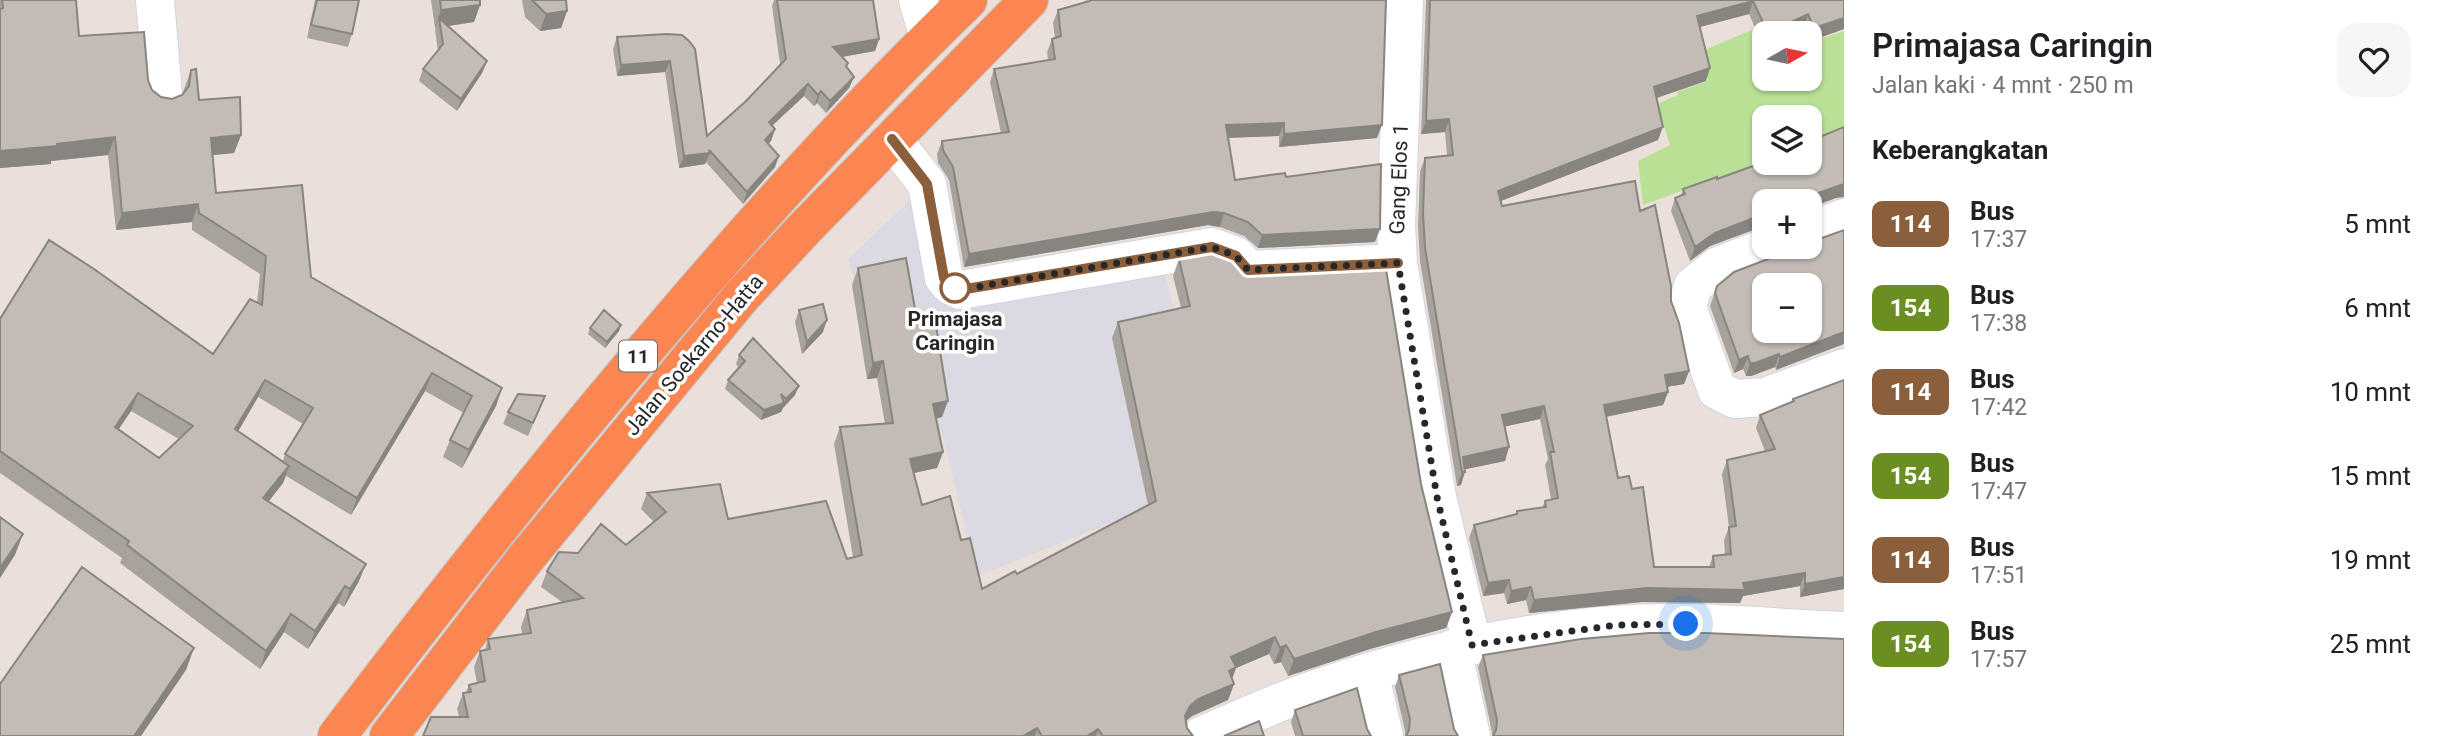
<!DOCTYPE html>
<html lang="id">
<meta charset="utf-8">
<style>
:root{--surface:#fff;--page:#f6f6f6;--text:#202124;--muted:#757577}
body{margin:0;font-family:Roboto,sans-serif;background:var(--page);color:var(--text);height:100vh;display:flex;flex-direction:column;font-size:26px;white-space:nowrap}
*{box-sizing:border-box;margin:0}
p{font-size:23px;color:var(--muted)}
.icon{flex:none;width:38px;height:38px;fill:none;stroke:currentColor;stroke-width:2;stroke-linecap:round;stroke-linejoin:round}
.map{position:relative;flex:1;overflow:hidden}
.side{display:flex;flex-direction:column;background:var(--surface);width:595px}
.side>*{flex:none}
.badge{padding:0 14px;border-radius:10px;font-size:24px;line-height:46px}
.needle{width:46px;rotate:81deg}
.tools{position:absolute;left:1752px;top:21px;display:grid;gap:14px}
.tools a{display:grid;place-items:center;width:70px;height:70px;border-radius:14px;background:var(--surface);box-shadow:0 2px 5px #0004;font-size:35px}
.you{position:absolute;width:35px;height:35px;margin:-18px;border:5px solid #fff;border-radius:50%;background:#1a73e8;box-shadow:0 0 0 10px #1a73e833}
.map>.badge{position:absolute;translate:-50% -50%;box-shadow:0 0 0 4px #fff}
h2{padding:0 28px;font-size:26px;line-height:63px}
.round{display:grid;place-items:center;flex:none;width:74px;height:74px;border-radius:21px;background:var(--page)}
.headline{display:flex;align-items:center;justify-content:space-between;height:119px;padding:0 28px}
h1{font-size:33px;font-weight:600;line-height:52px}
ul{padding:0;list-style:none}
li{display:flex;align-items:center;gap:21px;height:84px;padding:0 28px}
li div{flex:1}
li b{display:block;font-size:26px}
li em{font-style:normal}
li .badge{min-width:77px;font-weight:700;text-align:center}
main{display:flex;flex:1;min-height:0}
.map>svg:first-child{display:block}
.industrial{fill:#dbdae2}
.green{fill:#b8e195}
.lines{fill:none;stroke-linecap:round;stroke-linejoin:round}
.minor-casing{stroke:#ced4e1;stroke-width:40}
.highway-casing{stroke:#c3c3c3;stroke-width:40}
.minor{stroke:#fff;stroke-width:38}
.highway{stroke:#fc8652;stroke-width:38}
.wall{fill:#a7a29c;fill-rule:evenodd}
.shaded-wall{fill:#88847f}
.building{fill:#c2bcb5;stroke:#88847f;stroke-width:2;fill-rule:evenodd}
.line-casing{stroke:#fff;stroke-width:16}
.line{stroke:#8b5e3c;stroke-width:10}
.walk{stroke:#272727;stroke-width:7;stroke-dasharray:0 12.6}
.stop-dot{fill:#fff;stroke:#8b5e3c;stroke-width:3.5}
.labels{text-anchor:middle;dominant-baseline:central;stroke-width:7;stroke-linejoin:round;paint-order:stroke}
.shield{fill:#fff;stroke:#686868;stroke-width:2}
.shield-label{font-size:19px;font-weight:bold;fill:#272727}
.street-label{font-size:21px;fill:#272727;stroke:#fff}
.stop-label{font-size:21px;font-weight:bold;fill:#272727;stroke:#fff}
</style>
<main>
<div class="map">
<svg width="1844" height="736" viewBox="0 0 1844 736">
<rect width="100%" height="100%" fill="#eae0d9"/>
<path class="industrial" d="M942 170 964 288 1163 266 1217 481 977 576 941 430 900 429 848 259Z"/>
<path class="green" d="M1754 29 1762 49 1764 48V79H1810V42L1844 31V133L1810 145V117H1764V161L1643 205 1638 161 1670 145 1657 104 1678 95 1677 92 1708 81 1700 52Z"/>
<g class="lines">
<g class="minor-casing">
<path id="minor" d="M155 0 163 95
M918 0 929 37
M1404 0 1396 226 1398 263 1437 497 1472 644
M892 139 927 184 944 278 950 285 960 290 1212 247 1236 256 1248 270 1398 263
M1810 231 1844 218
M1768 247 1718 266 1693 286 1687 307 1717 390 1735 399 1765 397 1844 368
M1452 649 1471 736
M1369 672 1384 736
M1201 736C1234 722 1266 707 1299 695 1402 658 1506 633 1615 625 1691 619 1768 628 1844 631"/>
</g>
<g class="highway-casing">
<path id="highway" d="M337 736C463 570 593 407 731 250 807 164 885 80 968 0
M389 736 526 558 741 297 805 228 1029 0"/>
</g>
<use href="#minor" class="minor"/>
<use href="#highway" class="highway"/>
</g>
<path class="wall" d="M0 0H76L79 36 148 80 152 90 161 97 172 99 182 95 191 70 199 100 241 135 234 153 212 155 216 193 311 277 502 388 496 406 462 468 443 457 450 440 464 413 425 391 351 515 286 476 283 483 269 501 359 581 344 607 338 603 308 649 284 632 260 669 120 563 122 558 0 473V319L213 354 257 303 260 274 192 230V222L116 230 108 155 51 161V164L0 168ZM258 397 303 424 285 454 283 461 238 431ZM131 411 179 439 159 458 119 429Z
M315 0H359L352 34 348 47 307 38Z
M431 0H480V5L474 22 448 26 487 61 482 73 457 111 419 81 423 69 438 51 435 30 436 27 435 28Z
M522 0H566L567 11 561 28 540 31 525 17Z
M774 0H873L879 39 875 51 842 57 847 68 854 77 849 88 826 113 817 103 814 106 804 96 772 126 775 129 771 141 768 144 775 167 743 204 706 162 705 164 679 168 665 72 617 76 613 49 617 37 667 34 707 136 746 101 780 64 772 6Z
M1086 0H1386L1377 138 1279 147V136L1228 138 1235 180 1286 177 1375 242 1258 248 1244 236 1220 227 1208 225 964 267 949 180 938 163 937 154 942 141 1001 133 990 82 994 69 1048 60 1047 52 1052 39 1055 38 1053 23 1058 10 1085 3Z
M1426 0H1844V29L1810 41V33H1806L1804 28 1791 33H1764V46H1763L1749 14 1700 27 1706 81 1657 98 1658 140 1501 201 1502 206 1640 211 1671 301 1689 371 1684 384 1667 387 1668 392 1663 405 1606 417 1618 478 1632 489 1654 567H1709L1713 556 1725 555 1724 540 1729 527 1722 474 1727 460 1765 451 1756 428 1760 415 1792 402 1793 399 1844 589 1800 597V586L1743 596 1740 603 1642 602 1529 613 1526 600 1507 604 1504 593 1483 596 1469 538 1474 525 1516 514 1517 511 1542 508 1545 501 1551 499 1545 465 1548 459 1540 419 1505 426 1509 447 1505 461 1465 469 1461 485 1457 486 1420 261 1418 226 1420 171 1425 158 1447 155 1445 132 1421 134Z
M1717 179 1836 198 1764 201V226L1710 246 1690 261 1671 211 1675 198 1681 196 1683 189Z
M1844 230 1776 370 1775 367 1751 376H1746L1743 369 1734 373 1710 306 1717 286 1781 254 1789 248V247H1810L1811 239 1822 238Z
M1179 259 1421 484 1452 612 1446 628 1370 649 1288 676 1281 662 1274 664 1269 654 1236 668 1232 679 1234 684 1228 700 1192 716 1186 721 1187 728 1193 736H423L459 717 457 709 463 693 466 692 469 685 477 683 474 667 480 651 485 650 488 639 522 634 521 627 527 610 562 602 541 587 547 571 578 553 626 545 654 522 641 509 647 493 847 559 853 557 834 444 840 427 885 424 877 378 867 379 852 285 858 268 916 315 942 417 936 419 943 452 937 468 914 473 922 505 961 540 982 589 1017 574 1148 505 1112 338 1118 322 1181 308 1173 276Z
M799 310 823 332 802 354 795 322Z
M621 325 619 331 605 348 588 334 590 328Z
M739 355 795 395 783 408 781 412 761 420 725 389 728 380 739 368 736 364Z
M540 408 528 436 503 424 508 412Z
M1844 639 1492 736V732L1478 667 1483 655Z
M1399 675 1454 729 1405 736V731L1395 687Z
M1295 710 1367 729 1371 736H1295L1291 722Z"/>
<path class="shaded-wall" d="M1753 1 1749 14 1692 29 1697 16Z
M480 5 474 22 441 27 439 18 436 27 435 28 441 10Z
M567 11 561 28 540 31 546 14Z
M1808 14 1804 28 1791 33H1768Z
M1844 18V29L1810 41 1814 28Z
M879 39 875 51 829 59 833 47Z
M487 61 482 73 457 111 461 99Z
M670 61 665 72 617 76 621 65Z
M1710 68 1706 81 1650 100 1654 87Z
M854 77 849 88 826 113 830 101Z
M808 84 804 96 764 133 769 122Z
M821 91 817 103 814 106 818 95Z
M1449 119 1445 132 1421 134 1426 121Z
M1284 123 1279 136 1222 138 1226 125Z
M1382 125 1377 138 1279 147 1284 134Z
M1663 127 1658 140 1493 204 1498 191Z
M775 129 771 141 760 152 765 140Z
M241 135 234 153 204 156 211 138Z
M115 137 108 155 51 161V164L0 168V151Z
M710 153 705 164 679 168 684 156Z
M779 156 775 167 743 204 747 192Z
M1841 184H1844V197L1836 198 1810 208V201H1802L1807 197Z
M198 204 192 222 116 230 122 213Z
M1213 212 1224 213 1220 227 1208 225 964 267 969 254Z
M1764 214V226L1710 246 1690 261 1695 247 1715 233Z
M1380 229 1375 242 1258 248 1262 235Z
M827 320 823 332 802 354 807 342Z
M621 325 619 331 605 348 607 342Z
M1844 332V344L1776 370 1780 357Z
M1779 354 1775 367 1751 376H1746L1750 363Z
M1748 356 1743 369 1734 373 1739 360Z
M883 361 877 378 867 379 873 363Z
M1689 371 1684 384 1660 388 1665 375Z
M432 373 425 391 351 515 357 498Z
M265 380 258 397 229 447 235 429Z
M799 386 795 395 783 408 781 412 761 420 764 410 784 403 786 399Z
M502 388 496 406 462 468 469 450Z
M1668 392 1663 405 1599 418 1604 405Z
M138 393 131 411 108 444 115 427Z
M948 401 942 417 927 420 933 404Z
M1544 406 1540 419 1498 428 1502 415Z
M1509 447 1505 461 1462 470 1463 457Z
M943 452 937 468 904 475 910 459Z
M289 466 283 483 257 516 263 498Z
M1462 472H1465L1461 485 1457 486Z
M23 534 15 555 0 578V568Z
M366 564 359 581 344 607 350 589Z
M1805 573 1800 586 1743 596 1740 603 1642 602 1529 613 1534 600 1647 588 1743 583Z
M1844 577V589L1800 597 1805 584Z
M1509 580 1504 593 1483 596 1488 583Z
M345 586 338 603 308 649 315 631Z
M1531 587 1526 600 1507 604 1511 591Z
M1452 612 1446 628 1370 649 1288 676 1294 659 1376 632Z
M291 614 284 632 260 669 266 651Z
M1275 637 1269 654 1236 668 1230 684 1223 687 1231 657Z
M1286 645 1281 662 1274 664 1280 648Z
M194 648 186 670 141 736H134Z
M1234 684 1228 700 1192 716 1184 722 1179 733 1190 706 1198 699Z
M1037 728 1035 736H1023Z
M1098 729 1096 736H1087Z"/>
<path class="building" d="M2 0H76L79 36 144 32 148 80 152 90 161 97 172 99 182 95 189 86 191 70 196 69 199 100 240 97 241 135 211 138 216 193 302 185 311 277 502 388 469 450 450 440 472 396 432 373 357 498 285 454 313 408 265 380 235 429 289 466 263 498 366 564 350 589 345 586 315 631 291 614 266 651 127 545 129 541 0 451V319L49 240 94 269 213 354 250 299 262 305 266 256 199 213 198 204 122 213 115 137 57 144V146L0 151V9L3 8ZM138 393 193 426 159 458 115 427Z
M317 0H359L352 34 311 25Z
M440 0H480V5L441 10Z
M532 0H566L567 11 546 14Z
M777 0H873L879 39 833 47 848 63 846 66 854 77 830 101 821 91 818 95 808 84 769 122 775 129 765 140 779 156 747 192 709 150 710 153 684 156 670 61 621 65 617 37 667 34 682 35 689 41 695 49 707 136 746 101 786 59Z
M1090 0H1386L1382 125 1284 134V123L1226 125 1235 180 1285 173 1286 177 1381 164 1380 229 1262 235 1248 222 1224 213 1213 212 969 254 953 167 943 150 942 141 1009 132 994 69 1055 59 1052 39 1061 36 1058 10 1090 1Z
M1430 0H1844V18L1814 28 1808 14 1768 33 1753 1 1697 16 1710 68 1654 87 1663 127 1498 191 1502 206 1635 181 1640 211 1655 205 1671 286V301L1679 323 1689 371 1665 375 1668 392 1604 405 1618 478 1629 476 1632 489 1643 487 1654 567H1714L1713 556 1731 554 1729 527 1736 526 1727 460 1775 449 1760 415 1794 401 1793 399 1844 380V577L1805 584V573L1743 583 1745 590 1647 588 1534 600 1531 587 1511 591 1509 580 1488 583 1474 525 1517 514V511L1546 507 1545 501 1558 498 1550 452H1554L1544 406 1502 415 1509 447 1463 457 1465 472H1462L1425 248 1423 213 1425 158 1453 155 1449 119 1426 121Z
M439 18 487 61 461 99 423 69 443 44Z
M1844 127V184L1807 197 1802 201H1764V214L1715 233 1695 247 1675 198 1685 194 1683 189 1717 177V179L1764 162V163H1810V141Z
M1844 230V332L1780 357 1779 354 1755 363H1750L1748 356 1739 360 1715 293 1717 286 1734 272 1781 254 1790 247H1810V239L1822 238ZM1764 285H1810V331H1764Z
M1216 253 1229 258 1245 273 1255 275 1386 269 1421 484 1452 612 1376 632 1294 659 1286 645 1280 648 1275 637 1231 657 1236 667 1229 671 1234 684 1198 699 1190 706 1185 716 1187 728 1193 736H1103L1098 729 1087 736H1042L1037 728 1023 736H423L431 717H468L463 693 471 692 469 685 485 681 480 651 490 649 488 639 531 633 527 610 583 598 547 571 559 552 578 553 601 524 626 545 666 512 647 493 720 484 728 519 826 501 847 559 862 555 840 427 893 423 883 361 873 363 858 268 906 258 916 315 934 313 948 401 933 404 943 452 910 459 922 505 950 496 961 540 970 538 982 589 1015 571 1017 574 1156 501 1118 322 1190 306 1179 259Z
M823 304 827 320 807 342 799 310Z
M604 310 621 325 607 342 590 328Z
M753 338 799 386 786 399 781 394 784 403 764 410 728 380 745 361 739 355Z
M518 394 545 396 533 423 508 412Z
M0 517 23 534 0 568Z
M82 567 194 648 134 736H0V684Z
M1649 633H1705L1844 639V736H1493L1496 730 1497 720 1483 655 1581 639Z
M1440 664 1454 729 1458 736H1406L1409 730 1410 719 1399 675Z
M1357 688 1367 729 1371 736H1303L1295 710Z
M1259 721 1264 736H1224Z"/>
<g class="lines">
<g class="line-casing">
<path id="line" d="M892 139 927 184 944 278 950 285 960 290 1212 247 1236 256 1248 270 1398 263"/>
</g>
<use href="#line" class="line"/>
<path class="walk" d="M955 288 965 289 1212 247 1236 256 1248 270 1398 263 1437 497 1472 645 1616 625 1686 624"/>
</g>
<circle class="stop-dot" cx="955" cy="288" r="14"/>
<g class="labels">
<rect class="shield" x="619" y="340.5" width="38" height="31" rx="5"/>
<g class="shield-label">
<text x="638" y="356">11</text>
</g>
<g class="street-label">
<text transform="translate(1399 179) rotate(-88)">Gang Elos 1</text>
<text transform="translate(694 355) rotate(-50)">Jalan Soekarno-Hatta</text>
</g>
<g class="stop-label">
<text x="955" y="319">Primajasa<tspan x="955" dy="24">Caringin</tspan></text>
</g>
</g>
</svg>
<div class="tools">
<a><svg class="needle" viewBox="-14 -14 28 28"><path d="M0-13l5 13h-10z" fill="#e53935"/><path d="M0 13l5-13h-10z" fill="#757577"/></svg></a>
<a><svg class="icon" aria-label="layers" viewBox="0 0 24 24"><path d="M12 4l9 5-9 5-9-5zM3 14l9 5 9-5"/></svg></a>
<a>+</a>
<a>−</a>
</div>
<div class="you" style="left:1686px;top:624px"></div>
</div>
<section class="side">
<div class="headline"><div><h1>Primajasa Caringin</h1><p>Jalan kaki · 4 mnt · 250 m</p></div><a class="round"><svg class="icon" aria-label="heart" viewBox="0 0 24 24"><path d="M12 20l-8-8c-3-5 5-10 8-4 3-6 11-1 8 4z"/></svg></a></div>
<h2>Keberangkatan</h2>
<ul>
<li><span class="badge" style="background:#8b5e3c;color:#fff">114</span><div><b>Bus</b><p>17:37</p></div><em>5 mnt</em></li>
<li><span class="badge" style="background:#6b8e23;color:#fff">154</span><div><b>Bus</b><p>17:38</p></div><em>6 mnt</em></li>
<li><span class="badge" style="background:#8b5e3c;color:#fff">114</span><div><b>Bus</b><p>17:42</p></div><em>10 mnt</em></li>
<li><span class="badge" style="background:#6b8e23;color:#fff">154</span><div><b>Bus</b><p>17:47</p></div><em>15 mnt</em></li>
<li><span class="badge" style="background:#8b5e3c;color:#fff">114</span><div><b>Bus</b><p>17:51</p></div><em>19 mnt</em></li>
<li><span class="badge" style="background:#6b8e23;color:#fff">154</span><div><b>Bus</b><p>17:57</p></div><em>25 mnt</em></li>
</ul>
</section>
</main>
